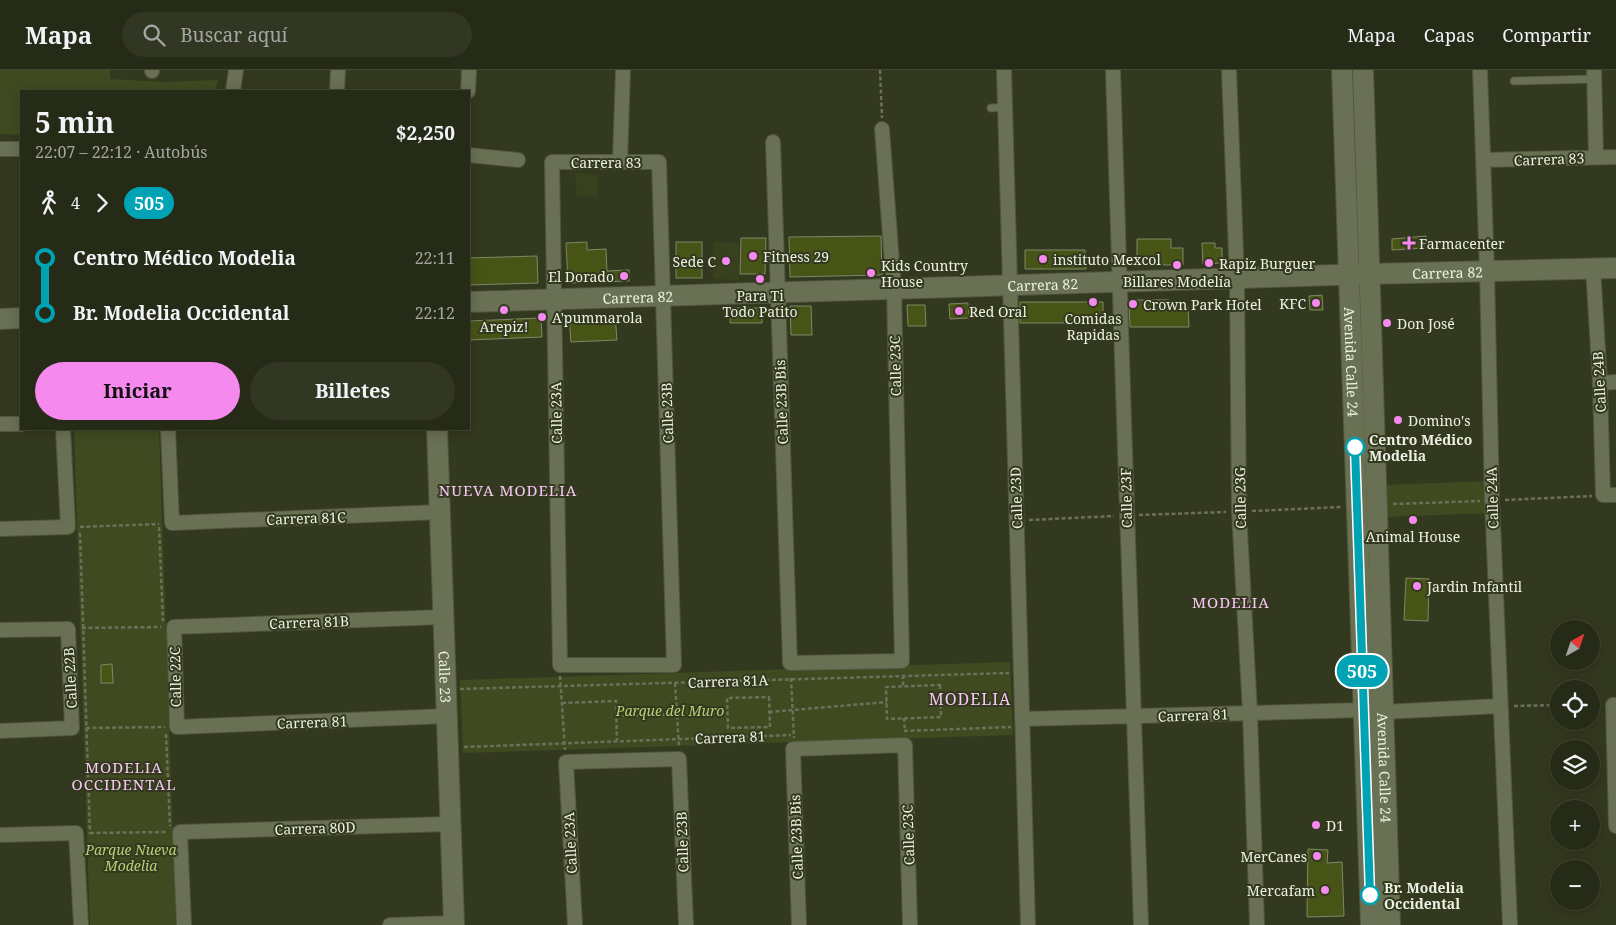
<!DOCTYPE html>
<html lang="es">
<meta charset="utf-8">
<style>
:root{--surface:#262b17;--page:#323724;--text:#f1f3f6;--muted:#a4a7a1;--line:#424736;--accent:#f689ee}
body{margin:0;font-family:"Noto Serif",serif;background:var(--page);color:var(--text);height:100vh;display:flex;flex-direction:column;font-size:19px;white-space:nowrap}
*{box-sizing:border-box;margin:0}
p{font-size:16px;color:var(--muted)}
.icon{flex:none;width:28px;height:28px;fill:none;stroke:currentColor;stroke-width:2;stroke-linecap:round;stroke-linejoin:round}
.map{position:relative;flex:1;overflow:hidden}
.side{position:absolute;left:20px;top:20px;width:450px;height:340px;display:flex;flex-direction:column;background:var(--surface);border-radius:0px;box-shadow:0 2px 12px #0003,0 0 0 1px var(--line)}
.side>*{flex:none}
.badge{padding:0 10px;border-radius:16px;font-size:18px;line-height:32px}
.needle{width:32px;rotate:40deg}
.buttons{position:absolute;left:1550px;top:550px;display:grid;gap:10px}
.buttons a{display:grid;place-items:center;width:50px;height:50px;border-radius:50%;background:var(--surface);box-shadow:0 2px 12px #0003,0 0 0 1px var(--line);font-size:25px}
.map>.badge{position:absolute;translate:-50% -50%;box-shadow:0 0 0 2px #fff}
.legs{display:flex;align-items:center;gap:8px;height:55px;padding:0 15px;font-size:16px}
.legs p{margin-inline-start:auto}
.headline{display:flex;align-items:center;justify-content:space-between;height:85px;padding:0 15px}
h1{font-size:28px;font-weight:700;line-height:38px}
.primary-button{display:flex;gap:10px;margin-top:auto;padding:10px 15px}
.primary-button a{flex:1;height:58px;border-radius:30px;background:var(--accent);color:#111;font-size:20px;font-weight:700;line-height:58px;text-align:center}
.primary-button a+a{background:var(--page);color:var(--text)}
ul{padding:0 15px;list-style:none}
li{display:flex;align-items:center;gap:18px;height:55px;font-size:19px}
li i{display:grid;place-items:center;width:8px;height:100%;margin:0 6px;background:currentColor}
li i::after{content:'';width:12px;height:12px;margin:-6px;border:4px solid;border-radius:50%;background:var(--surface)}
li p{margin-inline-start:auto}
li:first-child i{background:linear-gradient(#0000 50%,currentColor 0)}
li:last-child i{background:linear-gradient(currentColor 50%,#0000 0)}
header{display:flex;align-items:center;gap:30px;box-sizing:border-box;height:70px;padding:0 25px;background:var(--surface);border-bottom:1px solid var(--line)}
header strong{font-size:24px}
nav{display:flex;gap:28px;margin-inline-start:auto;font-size:18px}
.search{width:350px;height:45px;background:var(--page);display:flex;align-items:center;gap:12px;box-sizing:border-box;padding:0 18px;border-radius:28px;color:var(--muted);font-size:19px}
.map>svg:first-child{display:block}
.built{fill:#38401e}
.green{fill:#404a21}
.building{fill:#485416;stroke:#7f8769}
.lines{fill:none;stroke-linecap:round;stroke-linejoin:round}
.lane-casing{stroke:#51563f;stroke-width:9}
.street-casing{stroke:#51563f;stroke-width:16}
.secondary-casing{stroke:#51563f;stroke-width:22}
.path{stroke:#6b7059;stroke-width:2.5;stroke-dasharray:4 2.5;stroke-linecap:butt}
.lane{stroke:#697053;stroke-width:7}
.street{stroke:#697053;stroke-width:14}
.secondary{stroke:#697053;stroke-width:20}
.line-1-casing{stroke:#fff;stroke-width:11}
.line-1{stroke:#00a3b4;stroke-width:8}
.poi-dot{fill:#f689ee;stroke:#33391f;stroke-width:2}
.stop-1-dot{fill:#fff;stroke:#00a3b4;stroke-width:2.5}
.labels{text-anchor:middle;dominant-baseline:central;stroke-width:4;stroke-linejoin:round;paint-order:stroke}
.street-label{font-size:14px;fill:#ecf1e1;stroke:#33391f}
.poi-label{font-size:14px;fill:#ecf1e1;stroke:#33391f;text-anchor:start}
.stop-label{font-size:14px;font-weight:bold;fill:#ecf1e1;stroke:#33391f;text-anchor:start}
.park-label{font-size:14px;font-style:italic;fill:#b9ce75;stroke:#33391f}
.neighbourhood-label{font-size:15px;letter-spacing:1px;fill:#f8c7f3;stroke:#33391f}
.quarter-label{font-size:16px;letter-spacing:1px;fill:#f8c7f3;stroke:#33391f}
</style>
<header>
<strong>Mapa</strong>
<div class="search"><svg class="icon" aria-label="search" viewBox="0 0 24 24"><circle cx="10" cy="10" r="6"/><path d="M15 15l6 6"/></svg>Buscar aquí</div>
<nav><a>Mapa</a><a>Capas</a><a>Compartir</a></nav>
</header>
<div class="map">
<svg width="1616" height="855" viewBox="0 0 1616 855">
<rect width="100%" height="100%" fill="#33391f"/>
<path class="built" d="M575 103 598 105 597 127 577 126Z
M713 172 739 173V210L713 209Z"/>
<path class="green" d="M0 0H110V9L166 12 218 10 215 21H21V65L0 64Z
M74 359H159L176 855H90Z
M1488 411 1490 443 1386 447 1384 415Z
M1010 592 1013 665 463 683 460 610Z"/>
<path class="building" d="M881 166 882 205 790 207 789 167Z
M1426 166 1427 178 1392 180V169Z
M741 168H766L765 204H740Z
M1137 169H1171V178H1183V195H1137Z
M587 172V180L606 179 607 201 629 200V211L568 213 566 173Z
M676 172H702V208H676Z
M1202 173H1215V178H1222V193L1203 194Z
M1025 180H1085L1086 199H1025Z
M537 186 538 213 469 215V188Z
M1322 225 1323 240H1310L1309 226Z
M1129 230H1169V237H1188L1189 257H1130Z
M1020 232H1103V253H1020Z
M968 233 969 248 950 249 949 234Z
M907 235H925L926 256H908Z
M790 236H811L812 265H791Z
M730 238H762V253H730Z
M615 245 617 270 571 272 569 248Z
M541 248 542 267 469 270V251Z
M1406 508 1429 509 1428 551 1404 550Z
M112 594 113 613H101V595Z
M1308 779 1328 780 1327 793 1342 792 1344 846 1307 847Z"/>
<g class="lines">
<g class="lane-casing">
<path id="lane" d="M1514 11 1594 9
M991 38 1005 37"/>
</g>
<g class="street-casing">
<path id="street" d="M1004 0 1028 855
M1113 0C1123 285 1129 570 1141 855
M1229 0 1237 209 1239 441 1250 643 1257 855
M1480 0 1487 201 1492 430 1510 855
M1594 0 1596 87
M152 1V0
M233 21 236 0
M337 21 338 0
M468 21 469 0
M773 72 790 593 902 591 894 219 882 59
M0 79H21
M469 85 518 90
M1483 90 1616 87
M552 92H659L674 595H560Z
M620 92 623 0
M1593 198 1600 313 1603 425H1616
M1600 313 1616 312
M0 354H21
M168 359 172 453 440 442
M0 459 68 457 63 359
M443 547 174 557 177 657 447 646
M0 560 68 559 72 658 0 661
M1616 635H1613L1616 756
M1383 642 1500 636
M1022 649 1364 640
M0 765 76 763 81 855
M184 855 180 762 450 754
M390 855 453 853
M575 855 566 692 679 689 686 855
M799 855 793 679 905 675 910 855"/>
</g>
<g class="secondary-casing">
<g id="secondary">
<path id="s1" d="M1342 0 1371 855"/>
<path id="s2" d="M1363 0 1390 855"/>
<path id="s3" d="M469 232 1369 204 1616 198"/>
<path d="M0 249 21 248"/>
<path id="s4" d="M437 359 454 855"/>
</g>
</g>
<path class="path" d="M880 0 882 48
M1505 430 1592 426
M1393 434 1480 431
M1252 441 1341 437
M1139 445 1226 442
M1029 450 1114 446
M80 457 159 454
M159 457 163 551
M80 463 90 764
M82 558 161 557
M903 605V617
M560 606 565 680
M791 608 794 668
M675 613 679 677
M940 615 941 647 887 649 886 617Z
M460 619 1009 603
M769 627 770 657 728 658 727 628Z
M562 633 616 631 617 671
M1591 635H1600
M1514 636 1559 635
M769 642 887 632
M616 646 728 643
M904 648 905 661
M86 658 165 657
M904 661 1011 657
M166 664 170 756
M464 677 791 665
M90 763 167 762"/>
<use href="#lane" class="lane"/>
<use href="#street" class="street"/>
<use href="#secondary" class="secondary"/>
</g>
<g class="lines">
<g class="line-1-casing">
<path id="line-1" d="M1355 377 1370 825"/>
</g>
<use href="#line-1" class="line-1"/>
</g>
<g class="poi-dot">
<path d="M1406.5 165.5h5v5h5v5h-5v5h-5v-5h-5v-5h5z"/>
<circle cx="753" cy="186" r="5"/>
<circle cx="1043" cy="189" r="5"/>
<circle cx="726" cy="191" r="5"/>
<circle cx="1209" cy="193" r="5"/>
<circle cx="1177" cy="195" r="5"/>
<circle cx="871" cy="203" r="5"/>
<circle cx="624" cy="206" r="5"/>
<circle cx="760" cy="209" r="5"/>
<circle cx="1093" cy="232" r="5"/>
<circle cx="1316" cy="233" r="5"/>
<circle cx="1133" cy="234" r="5"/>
<circle cx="504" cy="240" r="5"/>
<circle cx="959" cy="241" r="5"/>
<circle cx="542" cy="247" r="5"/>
<circle cx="1387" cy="253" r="5"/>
<circle cx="1398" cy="350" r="5"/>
<circle cx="1413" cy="450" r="5"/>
<circle cx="1417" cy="516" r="5"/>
<circle cx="1316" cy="755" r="5"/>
<circle cx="1317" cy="786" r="5"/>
<circle cx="1325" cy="820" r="5"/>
</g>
<g class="stop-1-dot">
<circle cx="1355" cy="377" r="9"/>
<circle cx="1370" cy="825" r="9"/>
</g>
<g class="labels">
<g class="street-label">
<text transform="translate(1549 89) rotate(-2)">Carrera 83</text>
<text x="606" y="92">Carrera 83</text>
<text stroke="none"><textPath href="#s3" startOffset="979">Carrera 82</textPath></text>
<text stroke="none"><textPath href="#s3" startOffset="574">Carrera 82</textPath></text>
<text stroke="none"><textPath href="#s3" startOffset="169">Carrera 82</textPath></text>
<text stroke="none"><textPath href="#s1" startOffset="292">Avenida Calle 24</textPath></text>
<text transform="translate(895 296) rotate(-91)">Calle 23C</text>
<text transform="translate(1599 312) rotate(-93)">Calle 24B</text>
<text transform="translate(781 332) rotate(-92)">Calle 23B Bis</text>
<text transform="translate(556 343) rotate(-91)">Calle 23A</text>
<text transform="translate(667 343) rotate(-92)">Calle 23B</text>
<text transform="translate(1016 428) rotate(-92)">Calle 23D</text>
<text transform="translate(1126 428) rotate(-91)">Calle 23F</text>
<text transform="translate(1240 428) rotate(-91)">Calle 23G</text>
<text transform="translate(1492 428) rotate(-92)">Calle 24A</text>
<text transform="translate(306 448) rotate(-2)">Carrera 81C</text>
<text transform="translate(309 552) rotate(-2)">Carrera 81B</text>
<text transform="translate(175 607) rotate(-91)">Calle 22C</text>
<text stroke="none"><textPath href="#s4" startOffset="248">Calle 23</textPath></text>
<text transform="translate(70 608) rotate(-93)">Calle 22B</text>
<text transform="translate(728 611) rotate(-2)">Carrera 81A</text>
<text transform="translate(1193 645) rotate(-2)">Carrera 81</text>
<text transform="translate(312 652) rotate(-2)">Carrera 81</text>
<text transform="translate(730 667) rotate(-2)">Carrera 81</text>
<text stroke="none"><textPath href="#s2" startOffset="698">Avenida Calle 24</textPath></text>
<text transform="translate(315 758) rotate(-2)">Carrera 80D</text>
<text transform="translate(908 765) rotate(-92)">Calle 23C</text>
<text transform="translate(796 767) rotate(-92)">Calle 23B Bis</text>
<text transform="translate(682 772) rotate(-92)">Calle 23B</text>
<text transform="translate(570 773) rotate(-93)">Calle 23A</text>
</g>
<g class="poi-label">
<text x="1419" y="173">Farmacenter</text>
<text x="763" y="186">Fitness 29</text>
<text x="1053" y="189">instituto Mexcol</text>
<text x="716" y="191" text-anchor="end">Sede C</text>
<text x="1219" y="193">Rapiz Burguer</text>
<text x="881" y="195">Kids Country<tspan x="881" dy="16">House</tspan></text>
<text x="614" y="206" text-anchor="end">El Dorado</text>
<text x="1177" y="211" text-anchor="middle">Billares Modelía</text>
<text x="760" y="225" text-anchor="middle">Para Ti<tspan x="760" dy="16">Todo Patito</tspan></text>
<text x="1306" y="233" text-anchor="end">KFC</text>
<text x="1143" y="234">Crown Park Hotel</text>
<text x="969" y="241">Red Oral</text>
<text x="552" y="247">A'pummarola</text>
<text x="1093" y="248" text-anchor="middle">Comidas<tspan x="1093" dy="16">Rapidas</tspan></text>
<text x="1397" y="253">Don José</text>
<text x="504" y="256" text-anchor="middle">Arepiz!</text>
<text x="1408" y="350">Domino's</text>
<text x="1413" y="466" text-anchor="middle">Animal House</text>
<text x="1427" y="516">Jardin Infantil</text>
<text x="1326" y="755">D1</text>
<text x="1307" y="786" text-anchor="end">MerCanes</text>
<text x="1315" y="820" text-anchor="end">Mercafam</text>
</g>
<g class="stop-label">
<text x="1369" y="369">Centro Médico<tspan x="1369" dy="16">Modelia</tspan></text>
<text x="1384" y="817">Br. Modelia<tspan x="1384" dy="16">Occidental</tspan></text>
</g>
<g class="park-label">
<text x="670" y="640">Parque del Muro</text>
<text x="131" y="779">Parque Nueva<tspan x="131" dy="16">Modelia</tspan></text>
</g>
<g class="neighbourhood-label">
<text x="508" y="420">NUEVA MODELIA</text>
<text x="1231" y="532">MODELIA</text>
<text x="124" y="697">MODELIA<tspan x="124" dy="17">OCCIDENTAL</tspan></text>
</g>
<g class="quarter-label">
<text x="970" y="629">MODELIA</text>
</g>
</g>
</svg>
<div class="buttons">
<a><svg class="needle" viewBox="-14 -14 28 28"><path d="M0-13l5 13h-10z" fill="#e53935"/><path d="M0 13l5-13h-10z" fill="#a4a7a1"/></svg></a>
<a><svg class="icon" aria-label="locate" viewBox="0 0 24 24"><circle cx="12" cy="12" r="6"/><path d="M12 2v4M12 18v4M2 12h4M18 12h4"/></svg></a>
<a><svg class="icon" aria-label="layers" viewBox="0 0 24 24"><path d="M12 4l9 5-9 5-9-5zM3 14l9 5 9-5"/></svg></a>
<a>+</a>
<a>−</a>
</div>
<b class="badge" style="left:1362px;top:601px;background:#00a3b4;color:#fff">505</b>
<section class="side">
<div class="headline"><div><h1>5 min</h1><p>22:07 – 22:12 · Autobús</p></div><b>$2,250</b></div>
<div class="legs"><svg class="icon" aria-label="walk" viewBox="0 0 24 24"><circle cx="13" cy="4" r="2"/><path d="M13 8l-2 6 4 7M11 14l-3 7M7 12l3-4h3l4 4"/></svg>4<svg class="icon" aria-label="forward" viewBox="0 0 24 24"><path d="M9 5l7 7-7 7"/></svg><b class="badge" style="background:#00a3b4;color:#fff">505</b></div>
<ul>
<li><i style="color:#00a3b4"></i><b>Centro Médico Modelia</b><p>22:11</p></li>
<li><i style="color:#00a3b4"></i><b>Br. Modelia Occidental</b><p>22:12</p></li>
</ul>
<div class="primary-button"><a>Iniciar</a><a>Billetes</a></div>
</section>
</div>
